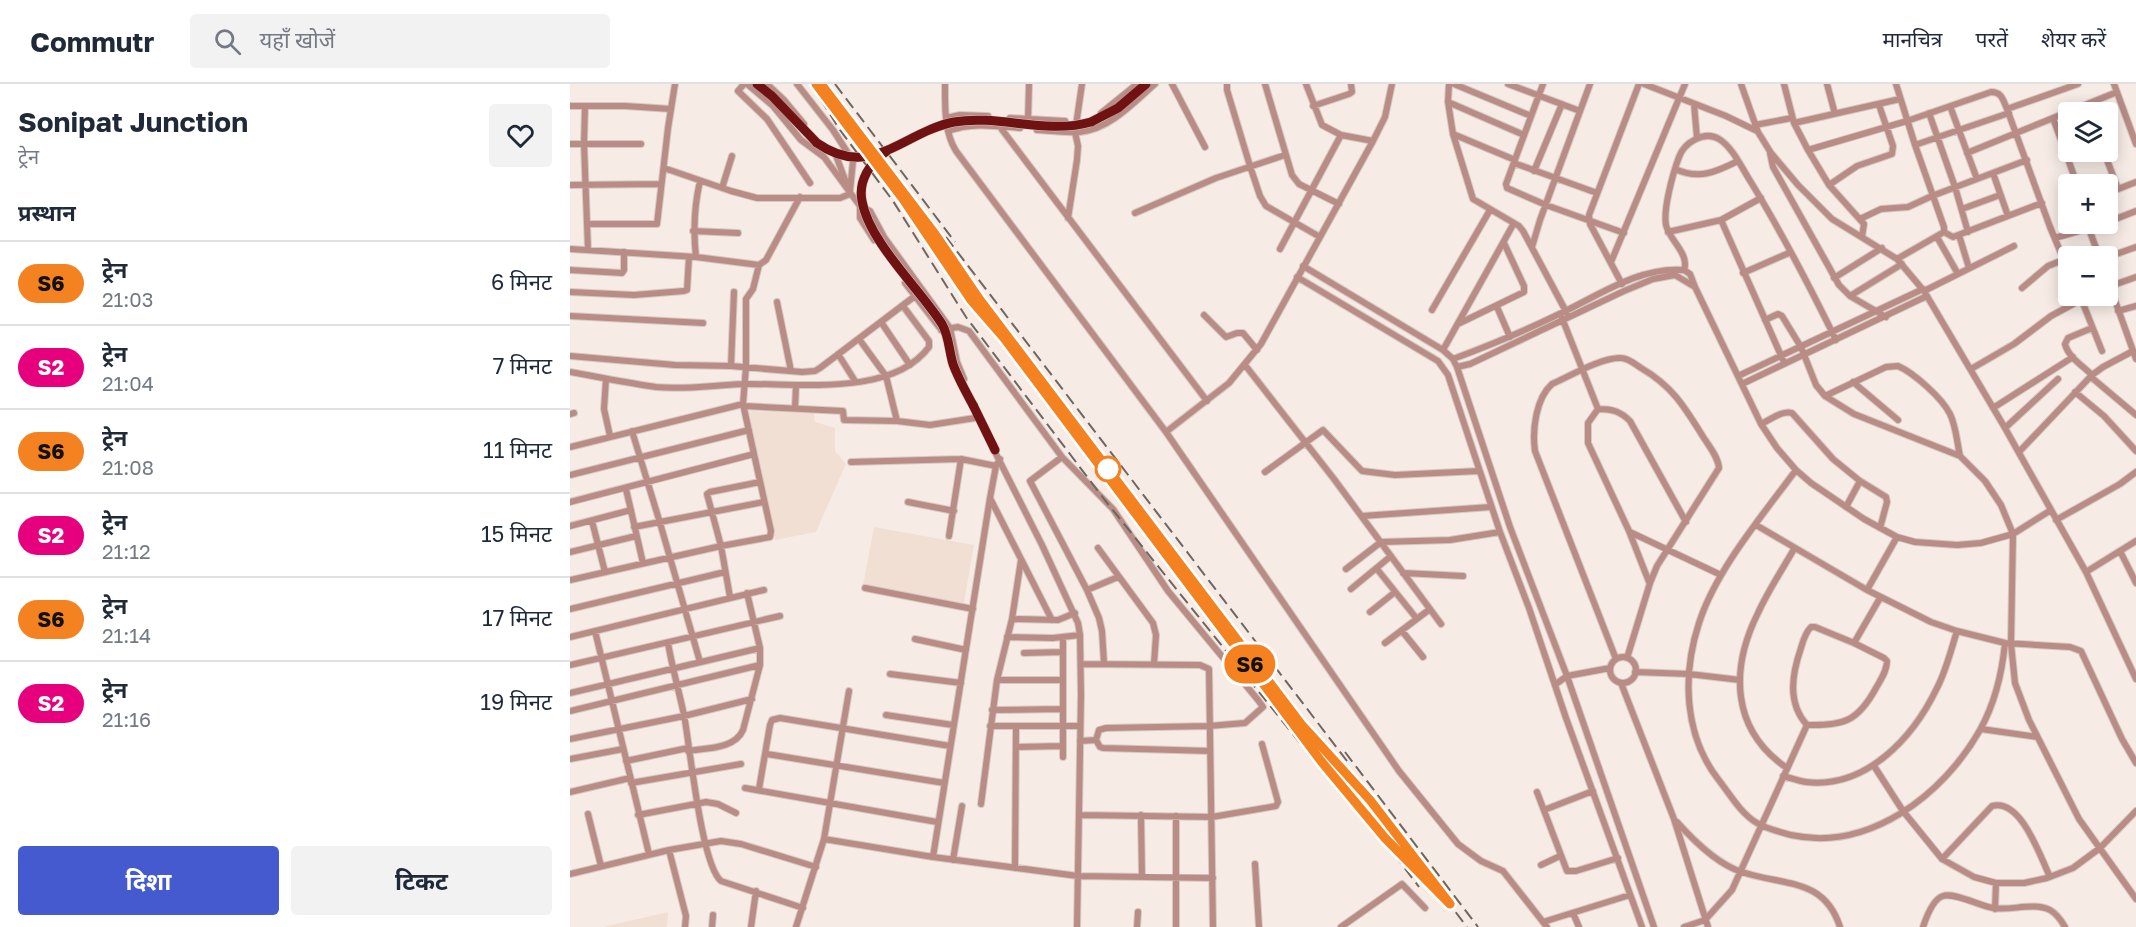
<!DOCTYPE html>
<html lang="hi">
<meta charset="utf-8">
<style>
:root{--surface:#fff;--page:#f2f2f3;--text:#1f2937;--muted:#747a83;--line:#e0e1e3;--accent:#455ace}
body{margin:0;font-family:"Golos Text","Noto Sans Devanagari",sans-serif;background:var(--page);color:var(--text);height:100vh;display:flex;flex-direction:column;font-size:22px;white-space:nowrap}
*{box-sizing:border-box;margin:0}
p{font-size:20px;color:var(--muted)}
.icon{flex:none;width:33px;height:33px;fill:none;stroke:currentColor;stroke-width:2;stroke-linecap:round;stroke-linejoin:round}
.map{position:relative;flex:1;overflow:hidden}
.panel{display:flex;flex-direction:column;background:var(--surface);width:570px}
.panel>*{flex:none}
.badge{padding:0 12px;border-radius:20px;font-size:21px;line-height:39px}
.fabs{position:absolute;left:1488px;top:18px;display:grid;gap:12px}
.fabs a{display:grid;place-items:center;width:60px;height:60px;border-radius:6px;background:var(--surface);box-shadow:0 3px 15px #0003;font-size:30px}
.map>.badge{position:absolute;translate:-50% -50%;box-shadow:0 0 0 3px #fff}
h2{padding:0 18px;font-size:22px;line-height:54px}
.round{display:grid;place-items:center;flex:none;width:63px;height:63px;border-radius:6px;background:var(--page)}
.headline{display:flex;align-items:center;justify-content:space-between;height:102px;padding:0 18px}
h1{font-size:28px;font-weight:700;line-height:45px}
.primary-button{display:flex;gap:12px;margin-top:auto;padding:12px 18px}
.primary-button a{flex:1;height:69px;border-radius:6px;background:var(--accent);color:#fff;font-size:24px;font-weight:700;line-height:69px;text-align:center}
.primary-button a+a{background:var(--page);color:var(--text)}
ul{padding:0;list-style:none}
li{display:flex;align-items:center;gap:18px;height:84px;padding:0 18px;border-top:2px solid var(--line)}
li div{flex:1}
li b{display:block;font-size:22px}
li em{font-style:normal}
li .badge{min-width:66px;font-weight:700;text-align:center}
header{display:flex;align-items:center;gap:36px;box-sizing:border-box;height:84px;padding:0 30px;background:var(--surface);border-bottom:2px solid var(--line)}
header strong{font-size:28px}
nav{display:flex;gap:33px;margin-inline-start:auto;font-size:21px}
.search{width:420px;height:54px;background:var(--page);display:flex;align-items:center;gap:15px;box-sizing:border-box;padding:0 21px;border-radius:6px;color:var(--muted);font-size:22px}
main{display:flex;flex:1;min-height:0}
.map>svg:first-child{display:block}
.built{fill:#f1dfd3}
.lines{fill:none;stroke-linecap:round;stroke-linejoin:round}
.minor-casing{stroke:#d4cac4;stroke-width:8}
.highway-casing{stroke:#d4cac4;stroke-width:10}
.minor{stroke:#ba8c86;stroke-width:6}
.highway{stroke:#701211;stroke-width:9}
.rail{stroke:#6d6662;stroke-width:2;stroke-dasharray:12 6;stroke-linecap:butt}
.highway-bridge-casing{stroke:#d4cac4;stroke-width:10;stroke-linecap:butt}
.highway-bridge{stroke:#701211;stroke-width:9}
.line-casing{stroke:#fff;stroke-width:14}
.line{stroke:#f58220;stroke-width:9}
.stop-dot{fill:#fff;stroke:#f58220;stroke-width:3}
</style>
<header>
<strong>Commutr</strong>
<div class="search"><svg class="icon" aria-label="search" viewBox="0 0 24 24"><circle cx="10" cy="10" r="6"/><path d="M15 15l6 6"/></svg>यहाँ खोजें</div>
<nav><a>मानचित्र</a><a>परतें</a><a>शेयर करें</a></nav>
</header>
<main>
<section class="panel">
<div class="headline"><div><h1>Sonipat Junction</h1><p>ट्रेन</p></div><a class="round"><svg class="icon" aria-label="heart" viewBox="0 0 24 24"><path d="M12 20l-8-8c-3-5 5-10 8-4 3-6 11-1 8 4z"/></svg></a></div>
<h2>प्रस्थान</h2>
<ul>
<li><span class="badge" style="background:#f58220;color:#111">S6</span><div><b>ट्रेन</b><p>21:03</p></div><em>6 मिनट</em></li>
<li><span class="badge" style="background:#e6007e;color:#fff">S2</span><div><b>ट्रेन</b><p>21:04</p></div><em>7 मिनट</em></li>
<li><span class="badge" style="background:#f58220;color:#111">S6</span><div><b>ट्रेन</b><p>21:08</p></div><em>11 मिनट</em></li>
<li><span class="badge" style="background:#e6007e;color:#fff">S2</span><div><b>ट्रेन</b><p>21:12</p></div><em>15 मिनट</em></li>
<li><span class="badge" style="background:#f58220;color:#111">S6</span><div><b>ट्रेन</b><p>21:14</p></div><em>17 मिनट</em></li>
<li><span class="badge" style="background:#e6007e;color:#fff">S2</span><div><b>ट्रेन</b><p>21:16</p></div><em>19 मिनट</em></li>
</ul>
<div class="primary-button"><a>दिशा</a><a>टिकट</a></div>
</section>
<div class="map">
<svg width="1566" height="843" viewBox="0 0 1566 843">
<rect width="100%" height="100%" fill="#f7ece5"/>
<path class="built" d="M176 327 244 329 245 338 265 344V367L276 380 246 448 205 456Z
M304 443 404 461 394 519 293 501Z
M98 828 97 843H33Z"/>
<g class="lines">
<g class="minor-casing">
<path id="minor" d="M174 0 168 7 197 35 240 99
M177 0 203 22 231 56 254 73 290 122 300 127 314 153 380 244 387 278 394 295
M197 0 214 16 234 40
M227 0 263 46 283 77 280 107
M375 0C375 22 374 48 386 67L596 348 829 687 888 760 911 777 933 787 977 843
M602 0 635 63
M657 0V6L680 82 690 112 696 122 750 153
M695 0 722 91 729 100 769 120
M736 0 752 41 771 51 803 57
M879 0 878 18 883 50 903 115 949 142 953 147 999 233
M884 0 961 32
M938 0 1010 27
M973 0 936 100 937 104 976 121 1054 149
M1074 0 1156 32 1187 47
M1171 0 1188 48 1201 69 1228 101 1262 135 1327 175 1354 207 1435 344 1516 488 1566 595
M1214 0 1224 39 1238 66 1259 101 1294 140 1292 153
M1257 0 1265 30
M1326 0 1345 61 1374 143V148L1327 175
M1544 0 1566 60
M878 18 954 51
M1124 20 1127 54
M0 22H55L101 25
M15 22 14 60 18 166
M743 22 779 10 782 8 781 0
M1380 22 1407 95
M1437 25 1508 0
M531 29 567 0
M1359 29 1385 103 1398 148
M376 34 390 31 418 32
M440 34 495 37
M1483 34 1507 100
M458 36 459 0
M1224 39 1330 15
M1185 41 1222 34
M430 43 637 317
M467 46C481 47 496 49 510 48 540 45 563 19 585 0
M378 47C402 38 426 42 450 44
M883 50 945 76
M0 60H71
M1345 61 1439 29
M1238 66 1337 37 1421 8C1432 8 1433 16 1437 25L1480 143 1498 186
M1534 68 1548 105
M265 69 277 101
M1200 69 1203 83 1269 201 1280 212 1316 233
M1397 69 1547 8
M944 79 1027 109
M94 84 161 107 187 114H270L280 110
M1105 85C1129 96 1146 88 1168 77
M964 87 992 20
M1423 89 1438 132
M0 101 91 100
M1259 101 1287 82 1322 70 1323 62 1309 21
M152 104 162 72
M1538 109 1566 98
M290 122V134L304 156
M1392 125 1430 111
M565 129 646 94 715 71
M498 134 507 76 508 62 505 48 512 0
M1290 135 1311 125 1338 123 1362 112 1457 76
M1151 136 1213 276
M1538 138 1566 127
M18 140H87L98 44 105 0
M1519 145 1529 172
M123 147 168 149
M1098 148 1151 136 1191 114
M1374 148 1383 153 1472 119
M1389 151 1399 184
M1367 153 1388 190
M1485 154 1533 140
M962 163 970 136 1020 0
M0 165 126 173 189 181 196 176 230 113
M710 165 771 51
M1502 172 1526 164
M126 173C123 146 124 123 130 97
M1538 173 1566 163
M1041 178 1115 0
M733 182 873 266 883 275 887 283 940 443 997 592 1084 843
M0 186 52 189 54 186V168
M1114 186C1120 170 1099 156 1096 141 1093 125 1103 89 1109 73 1114 59 1134 46 1149 55 1162 63 1171 82 1179 95 1211 147 1239 201 1266 256
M1173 189 1221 168
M727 193 868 277 878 291 930 448 959 524 996 634 1072 843
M1264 194 1312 164
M1538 197 1566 275
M335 199 369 243
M1052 200 1020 140 1019 131 1069 0
M1538 203 1566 193
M1452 204 1478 182 1498 174
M1354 207 1444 162
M0 208 64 211 114 207 117 206 119 173
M1280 212 1332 180
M1510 212 1532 267
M207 218 221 287
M927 223 940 253
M862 226 920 126
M1548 227 1566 222
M634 231 656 253 667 249H673L687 266
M0 232 133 239
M992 234 1028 325
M1195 236 1208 230 1212 232 1231 263 1246 301 1255 312 1284 330 1390 372 1415 397 1431 421 1443 450 1441 560 1445 599 1459 636 1509 735 1566 815
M311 238 340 281
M890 239 954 208V202L934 159
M1522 244 1498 254 1495 260C1498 273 1513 282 1522 291
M371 246 388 243 399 247 492 373 543 425 598 507 688 616 693 623 675 639 639 642 536 644 529 646 526 656 510 657
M289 255 316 292 327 337
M873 266 944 139
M268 270 285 297
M0 272 105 281 161 282 232 288 245 287 250 284 345 212
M883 275C918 262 952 248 985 232 1025 214 1068 182 1114 186L1120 190 1125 203 1191 340 1207 364 1226 386 1241 399 1294 435 1327 453 1345 458 1387 461 1411 459 1443 450 1481 426
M675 281 764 395 871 540
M161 282 164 208
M887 283 900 280 1054 207 1083 195 1105 191 1125 203
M1401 285 1444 260 1481 232 1518 212
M0 288C29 293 57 299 86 303 115 306 144 301 173 300 228 299 322 313 359 263V257L333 222
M1168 292 1353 205
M1521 293 1566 331
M36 295 34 325 40 352
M1283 298 1328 336
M1172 300 1357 212
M1505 308 1534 332 1566 367
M1255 312 1316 283 1328 282C1344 289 1372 314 1380 330 1386 342 1387 358 1390 372
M174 322 273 327 274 336 327 337 360 341 405 334
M225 324 226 302
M1423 324 1503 273
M1028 325 1018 339V359L1059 447 1079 498
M1028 325C1042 325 1050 327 1060 337L1116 438
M0 330 4 329
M1191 340C1200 336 1212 326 1222 329L1263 375 1290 397 1316 413 1317 418 1310 444
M1435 344 1488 295
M62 347 90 439 130 578
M596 348 659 299 691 260 803 57 815 33 822 0
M0 363 173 320
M424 366 472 461 508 539 510 551 511 611 507 843
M1449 368 1522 291 1533 283 1563 267
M492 373 460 397 517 506 529 534 532 547 534 579
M281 378 391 375 426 382
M1226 386C1192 432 1146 486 1129 539 1112 591 1114 651 1148 695 1159 709 1171 730 1187 739 1197 745 1210 748 1221 751 1299 768 1373 711 1410 646 1425 619 1432 590 1435 559
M695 388 753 346 792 387 825 391 909 387
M0 391 179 346
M56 405 73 479
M420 414 482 536
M0 418 184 370
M338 418 384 427
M1276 423 1290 397
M792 432 921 423
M1486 436 1550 400 1566 388
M22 437 35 488
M1186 441 1297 506 1361 538 1387 547 1435 559 1500 563 1511 567 1552 655 1566 679
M0 442 61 426
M64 443 194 418
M1060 448 1151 491
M379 452 391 375
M528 464 583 539 586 551 584 580
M1550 467 1566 499
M0 468 66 452
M776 485 811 458 880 456 930 448
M807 485 847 535
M1516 488 1566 457
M833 489 893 492
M0 496 151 462 200 453 201 447 173 320 176 283V215L183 205 189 181
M295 504 403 525
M781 505 821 472
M517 506 548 493
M1297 506 1327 453
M160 513 151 462 137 410 140 408 190 398
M0 525 155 488
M800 528 825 508
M442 535 488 536 505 529
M1241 543H1245L1284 559 1314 574 1317 577C1317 587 1311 595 1306 604 1288 637 1274 642 1237 641 1217 619 1222 590 1231 564 1233 557 1235 549 1241 543Z
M25 547 79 770
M832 547 853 573
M0 553 194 506
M437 553 483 554 510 551
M345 555 396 566
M98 559C102 583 109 607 114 631 120 662 131 780 151 797L233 824
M815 559 860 525
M1284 559 1310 514
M454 569 493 568
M1040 586a13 13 0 1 1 26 0a13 13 0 1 1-26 0Z
M1046 575 965 367C962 346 966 314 982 300 1000 292 1032 273 1051 274 1058 274 1065 280 1071 284 1102 302 1114 322 1132 351 1138 361 1148 372 1149 384L1087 482 1080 499 1057 574
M511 580 630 581 639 585 643 843
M0 581 210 532
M1065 588 1119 590 1170 596
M320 590 391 599
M427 596H493
M1051 599 1104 735 1138 843
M986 600 997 592 1040 584
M0 609 190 564
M422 626 493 625
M0 627 190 581
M316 631 383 641
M420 642H510
M1411 645 1467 653
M0 655 114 632 182 615
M526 656 530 663 533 664 640 667
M446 663 493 662
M118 667C136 664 165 665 173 646L190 581V564L177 509
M197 670 374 699
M493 673V553
M0 675 53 665
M56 677 118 664
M1304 682 1333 727 1372 775 1404 793 1426 799H1454L1477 794 1503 784 1530 764 1566 727
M1217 684C1161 646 1160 585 1188 529 1198 507 1212 486 1224 465
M1213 692C1221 694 1228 697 1236 698 1296 705 1343 654 1367 604 1376 587 1381 566 1387 547
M61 699 171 680
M175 704 367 738
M189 705 200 641 202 636 210 634 380 662
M0 708 60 694
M967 708 997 787H1006L1048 774
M411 720 427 596 442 535 451 476
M974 726 1023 707
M18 730 31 782
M68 731 136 718 148 720 166 729
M509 731 642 733 706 722 708 718 692 660
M571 731 572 793
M606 732V843
M1107 738C1123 756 1149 781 1172 788 1213 802 1254 793 1270 843
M254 755 363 773 508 792 643 794
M99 766 116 832 115 843
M363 773 420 414 426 382 430 375
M1372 775 1422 722C1451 714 1470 772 1480 793
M383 776 392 722
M685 780 689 843
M971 781 990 772
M445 784 446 643
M0 790 99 766 151 757 171 760 246 783
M1425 825 1426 799
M1003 829 1009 843
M973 838 1060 811
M142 843 143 831
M181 843 186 807
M226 843 254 755 279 607
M567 843 568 828
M771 843 832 800 855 824
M1114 843 1135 836 1162 806 1237 641
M1353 843C1356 834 1363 815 1373 812 1384 808 1410 822 1423 824 1441 827 1463 818 1480 826 1487 830 1491 836 1495 843"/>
</g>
<g class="highway-casing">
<path id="highway" d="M187 0 202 12 247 59
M521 38 548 24 576 0
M403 321 425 366"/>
</g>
<use href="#minor" class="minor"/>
<use href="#highway" class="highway"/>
<path class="rail" d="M241 0 270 46 323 117 396 233 534 415 734 664
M251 0 365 150 410 216 731 640 800 716 897 843
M265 0 385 158
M376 153 777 677
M732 651 784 718 815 754 836 775
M775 668 908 843
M824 770 849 803"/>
<g class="highway-bridge-casing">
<path id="highway-bridge" d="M247 59C301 97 333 48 384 38 429 30 475 51 521 38
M317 67C300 78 288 97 292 117 299 158 350 205 372 240 379 252 379 267 383 280 388 294 396 308 403 321"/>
</g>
<use href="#highway-bridge" class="highway-bridge"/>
</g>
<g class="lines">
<g class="line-casing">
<path id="line" d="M246 0 333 115 401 216 434 254 751 677 815 754 880 820 800 716 731 640 410 216 365 150 251 0"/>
</g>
<use href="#line" class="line"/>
</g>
<circle class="stop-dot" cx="538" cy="385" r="12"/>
</svg>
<div class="fabs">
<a><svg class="icon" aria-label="layers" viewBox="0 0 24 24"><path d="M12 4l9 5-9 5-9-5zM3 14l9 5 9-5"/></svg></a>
<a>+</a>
<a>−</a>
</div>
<b class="badge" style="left:680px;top:580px;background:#f58220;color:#111">S6</b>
</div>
</main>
